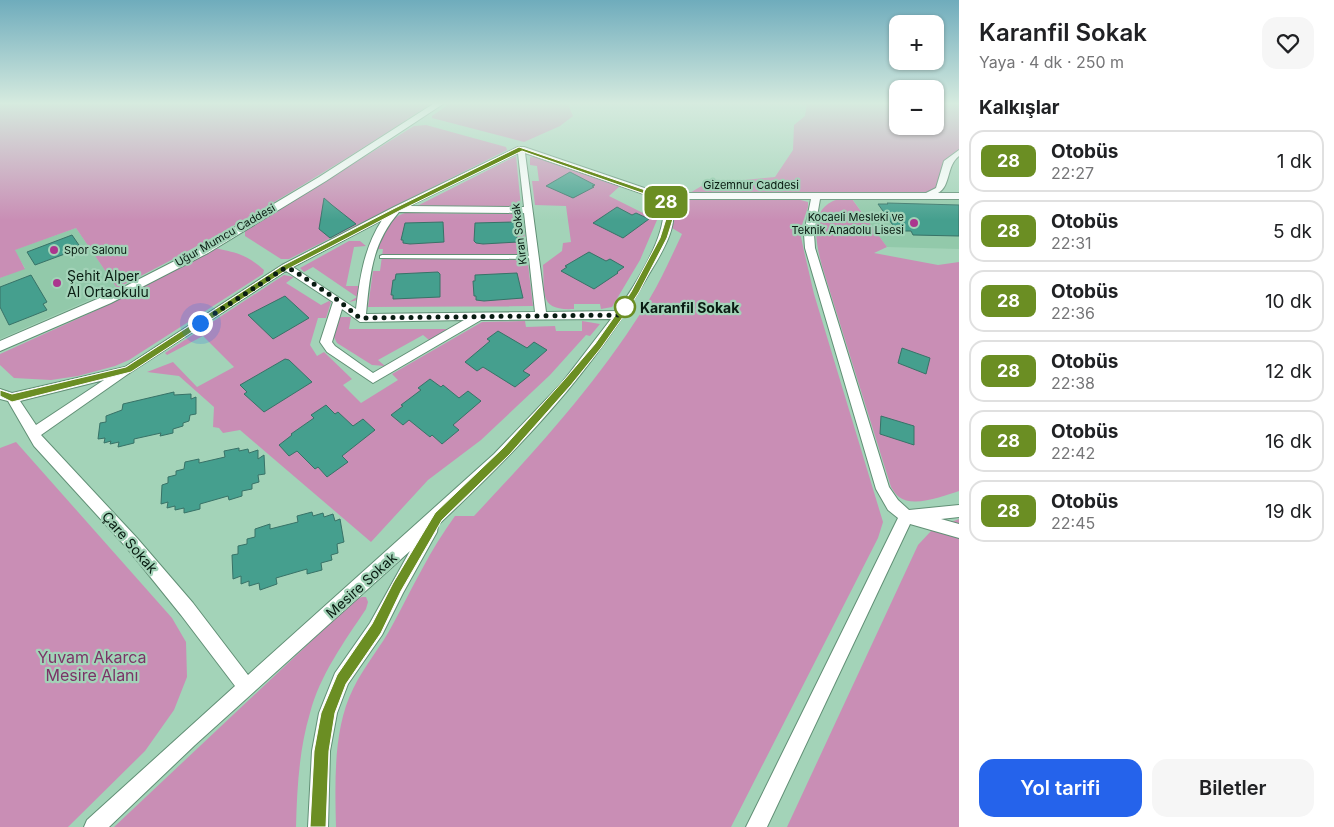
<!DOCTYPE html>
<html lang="tr">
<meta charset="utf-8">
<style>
:root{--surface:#fff;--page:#f6f6f6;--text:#202124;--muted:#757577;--line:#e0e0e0;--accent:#2563eb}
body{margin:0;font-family:Inter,sans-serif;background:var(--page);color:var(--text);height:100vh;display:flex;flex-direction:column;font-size:19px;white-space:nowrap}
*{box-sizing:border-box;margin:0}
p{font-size:16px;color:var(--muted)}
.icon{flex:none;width:28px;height:28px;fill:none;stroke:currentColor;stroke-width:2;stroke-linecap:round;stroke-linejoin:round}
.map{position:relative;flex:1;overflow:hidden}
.drawer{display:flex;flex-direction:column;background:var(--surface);width:375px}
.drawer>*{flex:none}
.badge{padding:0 10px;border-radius:8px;font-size:18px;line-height:32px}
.buttons{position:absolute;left:889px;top:15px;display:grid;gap:10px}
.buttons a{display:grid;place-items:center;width:55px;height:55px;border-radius:10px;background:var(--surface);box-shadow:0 1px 4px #0004;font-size:25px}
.you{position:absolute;width:25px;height:25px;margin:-12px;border:4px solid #fff;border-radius:50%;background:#1a73e8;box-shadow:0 0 0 8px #1a73e833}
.map>.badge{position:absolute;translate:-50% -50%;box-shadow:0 0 0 2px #fff}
h2{padding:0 20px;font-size:19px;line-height:45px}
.round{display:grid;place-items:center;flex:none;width:52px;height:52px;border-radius:15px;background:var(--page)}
.summary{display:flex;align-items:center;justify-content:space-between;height:85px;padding:0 20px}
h1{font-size:24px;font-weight:600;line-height:38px}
.primary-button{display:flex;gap:10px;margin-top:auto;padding:10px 20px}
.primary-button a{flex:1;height:58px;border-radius:15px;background:var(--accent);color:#fff;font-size:20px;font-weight:600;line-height:58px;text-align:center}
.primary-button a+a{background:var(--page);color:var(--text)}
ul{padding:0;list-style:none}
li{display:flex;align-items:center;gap:15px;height:62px;margin:0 10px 8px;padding:0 10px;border:2px solid var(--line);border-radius:15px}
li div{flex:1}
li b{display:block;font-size:19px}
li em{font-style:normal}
li .badge{min-width:55px;font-weight:700;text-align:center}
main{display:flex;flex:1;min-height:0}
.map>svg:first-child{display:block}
.built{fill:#92c9aa}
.green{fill:#c98eb5}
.building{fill:#459f8e;stroke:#387267}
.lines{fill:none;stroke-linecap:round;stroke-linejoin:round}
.pedestrian-casing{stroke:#618f75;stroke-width:2}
.minor-casing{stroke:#618f75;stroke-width:2}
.tertiary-casing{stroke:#618f75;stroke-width:2}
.pedestrian{fill:#fff;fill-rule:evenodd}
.minor{fill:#fff;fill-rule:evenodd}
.tertiary{fill:#fff;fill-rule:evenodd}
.line{fill:#6b8e23;stroke:#fff}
.walk{stroke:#091c12;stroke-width:5;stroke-dasharray:0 9}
.poi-dot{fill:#ab368e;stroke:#a3d3b8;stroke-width:2}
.stop-dot{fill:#fff;stroke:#6b8e23;stroke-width:2.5}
.labels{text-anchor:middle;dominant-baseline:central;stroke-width:4.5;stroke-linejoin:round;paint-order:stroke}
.far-street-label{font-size:11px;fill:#091c12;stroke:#a3d3b8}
.far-poi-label{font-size:11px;fill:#091c12;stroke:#a3d3b8;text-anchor:end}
.poi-label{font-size:14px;fill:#091c12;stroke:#a3d3b8;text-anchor:start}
.stop-label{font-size:14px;font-weight:bold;fill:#091c12;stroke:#a3d3b8;text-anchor:start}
.street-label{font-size:14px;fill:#091c12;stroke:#a3d3b8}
.near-park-label{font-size:16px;fill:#7b3367;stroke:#a3d3b8}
</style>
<main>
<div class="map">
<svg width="959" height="827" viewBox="0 0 959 827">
<rect width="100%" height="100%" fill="#a3d3b8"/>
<path class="built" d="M851 197 959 199V249L887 247Z
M76 228 117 288 0 339V278L25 268 14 250Z"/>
<path class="green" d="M0 104H431C330 170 226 234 117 288L76 228 15 250 25 269 0 278Z
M449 104H568L573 116 560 126 524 142 432 118V116Z
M807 104H897L898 126H935V104H959V152L937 192 688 194 705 184 775 177 793 150 794 125 805 116Z
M426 125 506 147 507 150 289 259H281L245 236V231L414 126Z
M516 156 521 207 417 206Z
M530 157H536L620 186 609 196 657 220 640 260 612 307 601 309 600 304H574V309C538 311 545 293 543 265L562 251 563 243 571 242 566 206 535 205 532 181H539L537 166 530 165Z
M684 199H797L808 202V207L802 225 801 237 804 251 814 294 883 522 878 538 731 827H336C335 783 333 729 353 689 364 666 381 647 393 624 413 587 430 550 455 516H474C538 448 601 379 650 298 662 278 672 255 682 234L672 228C675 218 672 211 673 202Z
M852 199 887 247 874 253 938 265 959 262V491C944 496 913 508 899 497 896 495 893 490 891 487L822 266C817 247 808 212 833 201 838 199 846 199 852 199Z
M405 213 522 214 533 306 368 307 373 271H380L383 249H376C380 235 390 217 405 213Z
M349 241H360L366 246 354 247 346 286H359L358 300 349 302 357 297 313 267 304 272 300 268Z
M215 248C237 253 246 254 264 270L263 274 129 360 115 366 78 376 51 380 14 378 0 365V354L97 310Z
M284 275 294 277 286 283 321 305 329 301 331 302 326 318H318L310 345 317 356 324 352 352 379 343 385 361 403 398 380 392 374 482 322 525 321 526 327 555 326 556 331H582V321L600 324 590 336 586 335 550 375 481 440 428 480 371 542 240 430 223 433 219 428 213 427 214 407 179 376 147 372 173 362 197 387 234 367 203 336 167 355 165 353Z
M340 317H351L349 329H449L429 340 423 335 378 360 385 366 372 365 337 343 334 337Z
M16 442 172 618 186 642 187 677 174 710 145 751 68 827H0V448Z
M959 519V827H787L918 545 932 530Z
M362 597H366L368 602 366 609C344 642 320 675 310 713 299 750 297 789 296 827H114L355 600Z"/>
<path class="building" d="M570 172 595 185 592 186 594 187 573 198 546 186Z
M324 198 332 205 356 224 330 238 319 229Z
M887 203 959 205V236L913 235 911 231H897L878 204H888Z
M617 207 632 215 636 213 649 219 623 238 593 223Z
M443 222 444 242 410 244 403 243V240H401L405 223Z
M514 222 518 242 483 244 476 243 474 241 475 223Z
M72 235 81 248 35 265 27 252Z
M589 252 606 261 610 259 624 267 617 272 618 273 594 289 561 271 567 267 565 266Z
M438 272 440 274V297L393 299V295H391L393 280H395L396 274Z
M517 273 523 298 484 301 476 300V296H474L473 281H475V275Z
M31 275 47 302 43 304 47 310 9 325 0 307V287Z
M285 296 309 318 273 339 248 315Z
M498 331 527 348 534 342 547 350 523 371 530 375 515 387 483 367 477 371 465 362 490 341 487 339Z
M902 348 930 358 926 374 898 363Z
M285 359 289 360 312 382 264 412 244 394 247 392 240 385Z
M430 379 441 387 443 385 459 398 468 391 481 401 453 425 459 430 442 444 432 435 430 437 409 420 403 425 391 415 403 406 401 405 421 390 418 388Z
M174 392V395L191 394V399L196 397V414L190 415 189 421 183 423V426L173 429V433L160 436 161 433 134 439V443L118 447 119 442 110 444 111 441 104 443 105 438 98 439 100 423 106 422V416L122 410 123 404Z
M326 405 335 414 338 412 353 426 363 419 375 430 342 456 348 462 327 477 318 467 315 469 297 451 289 456 279 445 292 435 291 434 314 418 311 415Z
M881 416 914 426V445L880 434Z
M239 448V451L248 449 249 453 258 450V459L264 455 265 474 258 475 259 482 252 484V489L242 491V496L229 500 228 496 200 504V509L184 513V508L175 510V506L167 508 168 502 161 504 162 485 168 483V477L176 475V471L184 469 185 462 199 459V463L225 457 224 451Z
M312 512 313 516 323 513 324 517 333 514 335 521 340 519 344 542 337 544 338 553 331 555 332 560 321 563 322 570 307 574V569L276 578 277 584 260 590 259 583 249 586V581L241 584V576L233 579 232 555 238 554V546L247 544V539L255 537V529L270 524V529L298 522 297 516Z"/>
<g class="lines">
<g class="pedestrian-casing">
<path id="pedestrian" d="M382 255H527L530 257 527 259 380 258V256Z"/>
</g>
<g class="minor-casing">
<path id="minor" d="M518 147H524L659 193H926L936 188 944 161 959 150V156C946 166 951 186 938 193H959V199H820L814 234 815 248 889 487 898 500 909 510 959 505V517L941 519 959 524V538L910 524 767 827H746L898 518 888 510 876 489 805 248 804 234 811 199H666C686 216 660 256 649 274 592 373 521 447 438 525L437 532 403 593 382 635 348 684 337 713 330 751 328 827H308L312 751 319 713 335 673 370 623 410 551 195 745 109 827H84L87 820 235 686 181 615 127 548 34 446 8 401 0 399V389L12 393 125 367 282 265 394 207ZM518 153 524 207 409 206ZM525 153 655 198 663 205C668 235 634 287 617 311L546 312ZM399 212 524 213 535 312 366 314C370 274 372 243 399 212ZM382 220C364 248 360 277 356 309L293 267ZM286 271 333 302 320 342 327 352 373 383 481 320 611 319 561 384 494 454 248 675 193 603 137 538 41 435 128 374ZM342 309 360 322 464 320 373 373 335 346 332 342ZM104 380 36 425 20 401Z"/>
</g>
<g class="tertiary-casing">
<path id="tertiary" d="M433 104H443L326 181 208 253 111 303 0 351V341L118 290 200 248 319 177Z"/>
</g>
<use href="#pedestrian" class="pedestrian"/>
<use href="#minor" class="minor"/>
<use href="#tertiary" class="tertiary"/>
</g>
<linearGradient id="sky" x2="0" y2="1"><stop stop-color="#6facbc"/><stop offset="0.47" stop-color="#d6ebdf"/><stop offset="1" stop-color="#d6ebdf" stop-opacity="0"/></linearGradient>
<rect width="959" height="220" fill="url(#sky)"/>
<path class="line" d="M519 147 660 195 671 204 673 219 667 238 639 292 623 317 601 348 571 385 510 454 442 520 401 591 381 633 346 684 335 713 329 751 326 827H310L314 751 321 713 337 675 372 624 393 583 435 513 503 448 564 380 595 344 617 313 631 292 660 238 666 219 664 205 656 198 522 151 399 211 288 269 131 372 12 402 0 396V390L12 394 126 367 282 266 395 208Z"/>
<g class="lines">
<path class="walk" d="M200 323 285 268 293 270 339 301 360 318 620 315 625 307"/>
</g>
<g class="poi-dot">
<circle cx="914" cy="223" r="5"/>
<circle cx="54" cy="250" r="5"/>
<circle cx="57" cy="283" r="5"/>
</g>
<circle class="stop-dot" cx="625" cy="307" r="10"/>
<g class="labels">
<g class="far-street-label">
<text x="751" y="185">Gizemnur Caddesi</text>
<text transform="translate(519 234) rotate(-97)">Kıran Sokak</text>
<text transform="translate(225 235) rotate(-30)">Uğur Mumcu Caddesi</text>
</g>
<g class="far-poi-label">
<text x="904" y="217">Kocaeli Mesleki ve<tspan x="904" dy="13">Teknik Anadolu Lisesi</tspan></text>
<text x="64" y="250" text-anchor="start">Spor Salonu</text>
</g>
<g class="poi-label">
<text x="67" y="275">Şehit Alper<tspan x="67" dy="16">Al Ortaokulu</tspan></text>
</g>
<g class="stop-label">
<text x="640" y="307">Karanfil Sokak</text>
</g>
<g class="street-label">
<text transform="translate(130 542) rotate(49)">Çare Sokak</text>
<text transform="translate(361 585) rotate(-42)">Mesire Sokak</text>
</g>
<g class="near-park-label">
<text x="92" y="657">Yuvam Akarca<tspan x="92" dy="18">Mesire Alanı</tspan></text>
</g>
</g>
</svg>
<div class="buttons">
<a>+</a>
<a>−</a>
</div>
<div class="you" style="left:200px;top:323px"></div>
<b class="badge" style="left:666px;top:202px;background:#6b8e23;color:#fff">28</b>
</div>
<section class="drawer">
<div class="summary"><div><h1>Karanfil Sokak</h1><p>Yaya · 4 dk · 250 m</p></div><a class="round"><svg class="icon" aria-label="heart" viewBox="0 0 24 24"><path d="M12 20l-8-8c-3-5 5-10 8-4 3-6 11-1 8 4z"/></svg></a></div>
<h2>Kalkışlar</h2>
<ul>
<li><span class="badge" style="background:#6b8e23;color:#fff">28</span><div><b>Otobüs</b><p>22:27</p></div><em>1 dk</em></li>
<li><span class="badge" style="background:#6b8e23;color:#fff">28</span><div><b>Otobüs</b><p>22:31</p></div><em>5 dk</em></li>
<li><span class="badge" style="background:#6b8e23;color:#fff">28</span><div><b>Otobüs</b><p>22:36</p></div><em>10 dk</em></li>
<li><span class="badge" style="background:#6b8e23;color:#fff">28</span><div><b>Otobüs</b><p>22:38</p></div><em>12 dk</em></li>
<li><span class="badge" style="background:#6b8e23;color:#fff">28</span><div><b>Otobüs</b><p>22:42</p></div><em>16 dk</em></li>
<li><span class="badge" style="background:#6b8e23;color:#fff">28</span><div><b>Otobüs</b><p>22:45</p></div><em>19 dk</em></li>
</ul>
<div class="primary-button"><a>Yol tarifi</a><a>Biletler</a></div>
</section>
</main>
